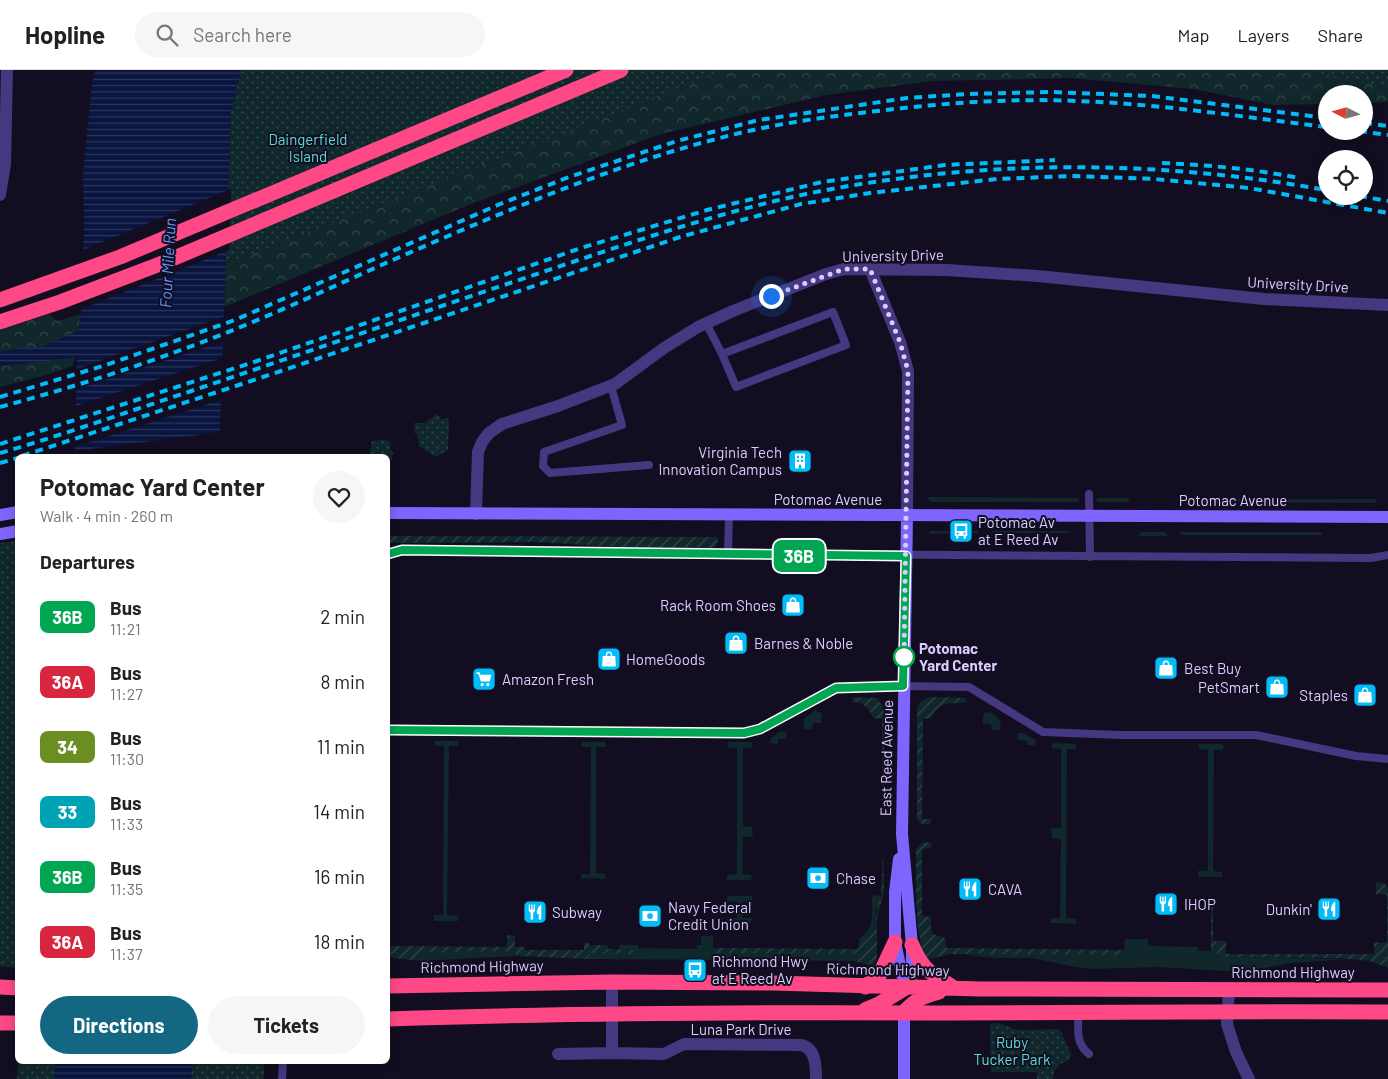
<!DOCTYPE html>
<meta charset="utf-8">
<style>
:root{--surface:#fff;--page:#f6f6f6;--text:#222;--muted:#767676;--line:#e0e0e0;--accent:#136782}
body{margin:0;font-family:Barlow,sans-serif;background:var(--page);color:var(--text);height:100vh;display:flex;flex-direction:column;font-size:19px;white-space:nowrap}
*{box-sizing:border-box;margin:0}
p{font-size:16px;color:var(--muted)}
.icon{flex:none;width:28px;height:28px;fill:none;stroke:currentColor;stroke-width:2;stroke-linecap:round;stroke-linejoin:round}
.map{position:relative;flex:1;overflow:hidden}
.sheet{position:absolute;left:15px;top:384px;width:375px;height:610px;display:flex;flex-direction:column;background:var(--surface);border-radius:8px;box-shadow:0 2px 12px #0003}
.sheet>*{flex:none}
.badge{padding:0 10px;border-radius:8px;font-size:18px;line-height:32px}
.needle{width:32px;rotate:276deg}
.fabs{position:absolute;left:1318px;top:15px;display:grid;gap:10px}
.fabs a{display:grid;place-items:center;width:55px;height:55px;border-radius:50%;background:var(--surface);box-shadow:0 2px 12px #0003;font-size:25px}
.you{position:absolute;width:25px;height:25px;margin:-12px;border:4px solid #fff;border-radius:50%;background:#1a73e8;box-shadow:0 0 0 8px #1a73e833}
.map>.badge{position:absolute;translate:-50% -50%;box-shadow:0 0 0 2px #fff}
h2{padding:0 25px;font-size:19px;line-height:45px}
.round{display:grid;place-items:center;flex:none;width:52px;height:52px;border-radius:26px;background:var(--page)}
.overview{display:flex;align-items:center;justify-content:space-between;height:85px;padding:0 25px}
h1{font-size:24px;font-weight:700;line-height:38px}
.cta{display:flex;gap:10px;margin-top:auto;padding:10px 25px}
.cta a{flex:1;height:58px;border-radius:30px;background:var(--accent);color:#fff;font-size:20px;font-weight:700;line-height:58px;text-align:center}
.cta a+a{background:var(--page);color:var(--text)}
ul{padding:0;list-style:none}
li{display:flex;align-items:center;gap:15px;height:65px;padding:0 25px}
li div{flex:1}
li b{display:block;font-size:19px}
li em{font-style:normal}
li .badge{min-width:55px;font-weight:700;text-align:center}
header{display:flex;align-items:center;gap:30px;box-sizing:border-box;height:70px;padding:0 25px;background:var(--surface);border-bottom:1px solid var(--line)}
header strong{font-size:24px}
nav{display:flex;gap:28px;margin-inline-start:auto;font-size:18px}
.search{width:350px;height:45px;background:var(--page);display:flex;align-items:center;gap:12px;box-sizing:border-box;padding:0 18px;border-radius:28px;color:var(--muted);font-size:19px}
.map>svg:first-child{display:block}
.grass{fill:#10282b}
.forest{fill:url(#forest-crowns)}
.park{fill:url(#park-dots)}
.garden{fill:url(#garden-furrows)}
.water{fill:url(#water-rules)}
.pier{fill:#130d21}
.lines{fill:none;stroke-linecap:round;stroke-linejoin:round}
.lane{stroke:#453880;stroke-width:8}
.street{stroke:#453880;stroke-width:12}
.secondary{stroke:#7e65fe;stroke-width:12}
.highway{stroke:#fe4986;stroke-width:15}
.rail{stroke:#01bcf7;stroke-width:4;stroke-dasharray:8 6;stroke-linecap:butt}
.line-casing{stroke:#fff;stroke-width:11}
.line{stroke:#00a651;stroke-width:8}
.walk{stroke:#dacdff;stroke-width:5;stroke-dasharray:0 9}
.stop-dot{fill:#fff;stroke:#00a651;stroke-width:2.5}
.labels{text-anchor:middle;dominant-baseline:central;stroke-width:4;stroke-linejoin:round;paint-order:stroke}
.park-label{font-size:15px;fill:#5aded0;stroke:#130d21}
.street-label{font-size:15px;fill:#dacdff;stroke:#130d21}
.poi-label{font-size:15px;fill:#dacdff;stroke:#130d21;text-anchor:start}
.stop-label{font-size:15px;font-weight:bold;fill:#dacdff;stroke:#130d21;text-anchor:start}
.water-label{font-size:16px;font-style:italic;fill:#5c9cfe;stroke:#130d21}
</style>
<header>
<strong>Hopline</strong>
<div class="search"><svg class="icon" aria-label="search" viewBox="0 0 24 24"><circle cx="10" cy="10" r="6"/><path d="M15 15l6 6"/></svg>Search here</div>
<nav><a>Map</a><a>Layers</a><a>Share</a></nav>
</header>
<div class="map">
<svg width="1388" height="1009" viewBox="0 0 1388 1009">
<defs>
<pattern id="forest-crowns" width="20" height="18" patternUnits="userSpaceOnUse" patternTransform="scale(1.25)"><rect width="20" height="18" fill="#10282b"/><path d="M2 6a3 3 0 1 1 6 0M12 15a3 3 0 1 1 6 0" fill="none" stroke="#32464b"/></pattern>
<pattern id="park-dots" width="8" height="8" patternUnits="userSpaceOnUse" patternTransform="scale(1.25)"><rect width="8" height="8" fill="#10282b"/><path d="M2 2h.1M6 6h.1" fill="none" stroke="#32464b" stroke-width="1.8" stroke-linecap="round"/></pattern>
<pattern id="garden-furrows" width="10" height="10" patternUnits="userSpaceOnUse" patternTransform="scale(1.25)"><rect width="10" height="10" fill="#10282b"/><path d="M-1 1l2-2M0 10L10 0M9 11l2-2" fill="none" stroke="#32464b"/></pattern>
<pattern id="water-rules" width="6" height="5" patternUnits="userSpaceOnUse" patternTransform="scale(1.25)"><rect width="6" height="5" fill="#09153e"/><path d="M0 2.5h6" fill="none" stroke="#2c365b"/></pattern>
</defs>
<rect width="100%" height="100%" fill="#130d21"/>
<path class="grass" d="M926 427 1078 428 1079 432H931Z
M1095 428H1130L1128 432H1098Z
M1178 429H1377L1375 433 1180 432Z
M929 461H978V463L930 464Z
M993 461H1065L1072 463H993Z
M1141 462H1165L1168 466H1138Z
M1180 462H1322V465H1180Z
M815 640 822 644 821 653H813L812 659H804V649Z
M985 642C995 642 1003 650 1000 660H992L991 654H983V645Z
M781 661 787 663 786 669H778V674L769 673 771 668Z
M1019 663H1023L1036 670 1035 675H1027V671L1018 670 1017 665Z
M435 671H457L459 674 458 676H449L447 845 458 846V851H434V845H443L444 676H435Z
M582 672H605L606 674 605 677H596V803L605 804V809H599L598 808 581 809V804H590V801L591 677H582L581 674Z
M729 672H751L753 675 751 678H743V756L752 757 753 767H743L742 804 752 805 751 810H727V805L737 804V678H729L727 674Z
M1052 673 1076 674V679H1067L1066 848 1076 849V854L1051 853V848H1060L1061 769 1052 768 1051 758H1061V679L1052 678Z
M1199 674H1222L1224 677 1222 680H1214L1213 801 1222 802V807H1198V801H1208V680L1200 679 1198 677Z
M873 825 881 826 876 839 874 861 859 877V869C875 858 872 845 872 828Z
M727 826H752V831L742 832V848H752L751 853H727V848H737V832L727 831Z
M701 866H713V878L710 879 860 884 853 891 587 889 591 883 633 880 619 879V875H638V878L697 879V875H701Z
M1125 869H1148L1149 876 1198 877V881H1211V878H1215L1219 887 1351 889 1291 893 1242 902 1159 897 1093 899 1076 897 1032 888H995L966 885 1015 883 1124 885Z
M425 881H513L517 886 420 891 418 887Z"/>
<path class="forest" d="M666 0H1388V32L1364 33V24H1326V34L1273 35 1194 19 1071 8 932 11 826 25 661 64 466 136 224 237 226 178Z
M50 244 57 251 81 244 73 296 46 305 0 317V260Z"/>
<path class="park" d="M241 0H726L226 194 231 42Z
M1303 0H1388V17Z
M437 344 441 349 447 348 449 349 448 380 436 387 419 376 418 366 414 362 415 359 414 353H425Z
M382 370 390 371V378L393 383 392 390 388 392V386H374L370 383 372 371Z
M17 471H18L17 898 0 896V473Z
M998 953 1019 960 1060 959 1071 984 1069 990C1060 993 1053 998 1053 1009H1037V1002H991L990 954Z
M19 991H264V1009H17Z"/>
<path class="garden" d="M388 466 717 467 718 472 714 478 622 477 535 472 388 473Z
M852 627 879 628 878 631 882 634 884 639V746L882 749V649L873 648C869 638 864 632 853 632Z
M929 627 965 628 967 631 965 633C950 633 938 632 931 648L923 649 922 749H931V753C925 756 920 754 917 749V640C919 633 922 630 929 627Z
M924 772 931 773V778L922 779V846L931 847V859L933 864 945 868 946 878 1124 880 1125 885 950 884 926 890C914 863 916 810 916 780L919 775Z
M883 777 884 822 877 848V886L874 896 853 891 859 884 710 883V879L713 878 858 879 859 877 874 861 879 827 881 826Z
M1378 812 1384 813 1388 818V898L1370 891 1340 888 1219 887 1215 878H1211V829H1213V871H1226V884H1374V873L1387 872V825L1376 824V813Z
M507 865 515 866V877H524L525 880H584V873H589V875H607L608 879 633 880V884L591 883 587 889 517 886 513 881 424 882 418 887 420 891 388 887V876L507 877Z"/>
<path class="water" d="M95 0H241L231 42 219 386H75L77 290 72 288 0 296V282L23 277 39 278 73 263 79 259 82 235 84 159 83 104 91 22Z
M55 991H193L191 1009H54Z"/>
<path class="pier" d="M231 119 229 180 79 240 77 219 81 181Z
M226 246 225 271 74 320V300Z
M225 287 223 329 72 378 73 337Z
M222 362 221 386H72V381H75Z"/>
<g class="lines">
<path class="lane" d="M706 253 722 284 736 317 846 275 833 242 722 284
M611 316 622 355 544 382 543 396 550 403 649 395
M1089 424 1090 487
M388 484 402 481C725 485 1048 487 1371 488L1388 485
M728 485 729 445
M388 660 744 663 760 659 835 618 903 616 969 617 1043 662 1121 665H1256L1356 686 1388 689
M1079 941C1078 958 1075 973 1089 984
M282 1009 283 991"/>
<path class="street" d="M0 125 5 94 7 0
M870 199 900 272 908 301 907 446
M476 444 478 382 482 372 489 363 502 354 558 336 615 314 664 278 698 257 733 241 826 204 844 199 947 200 1038 206 1264 229 1388 235
M1229 919 1227 954 1236 982 1249 1009
M612 983 664 984 684 974 801 975C816 978 816 997 816 1009
M558 984 612 983V912"/>
<path class="secondary" d="M388 443 1388 447
M0 445 18 442
M907 446 902 764 912 875V905L907 912
M0 464 18 461
M899 789 895 822V872L902 905 907 912V917
M904 1009V942"/>
<path class="highway" d="M0 230 120 187 566 0
M0 252 60 232 160 194 621 0
M912 875C923 901 931 903 954 918
M388 916 612 912 773 913 980 919 1388 920
M0 917 18 918
M865 917 880 904 895 872
M865 940 879 934 907 917
M904 942C916 929 922 927 939 922
M388 949C572 943 756 942 941 943 1090 943 1239 941 1388 942
M0 953H18"/>
<path class="rail" d="M1364 53 1388 56
M1359 61 1388 65
M1162 93C1208 95 1254 99 1299 108
M1359 126 1388 131
M0 327 106 295 235 250 500 134 569 107 677 71 759 50 907 28 968 24 1052 22 1152 26 1326 48
M0 337C82 315 165 288 243 256 297 234 349 209 402 186 505 141 611 96 720 68 772 54 825 47 877 41 944 33 1011 28 1078 31 1161 34 1244 47 1326 57
M0 374 257 291 581 178 707 140 822 112 945 95 1055 90
M0 383C46 370 92 354 137 339 264 297 390 253 516 211 612 179 707 145 806 124 978 89 1154 89 1326 120
M22 386 257 309 680 167 801 134 870 123 997 109 1071 106 1155 109 1249 118 1388 143
M0 393 18 388"/>
</g>
<g class="lines">
<g class="line-casing">
<path id="line" d="M388 484 402 480 906 486 903 616 836 618 760 659 744 663 388 660"/>
</g>
<use href="#line" class="line"/>
<path class="walk" d="M771 226 844 199H870L900 272 908 301 904 587"/>
</g>
<defs>
<g id="building-square" transform="scale(1.25)"><rect x="-9" y="-9" width="18" height="18" rx="4" fill="#01bcf7" stroke="#130d21"/><path d="M-4-6H4V6H1V3H-1V6H-4ZM-2.5-4.3h1.7v1.8h-1.7ZM.8-4.3h1.7v1.8H.8ZM-2.5-1h1.7V.8h-1.7ZM.8-1h1.7V.8H.8Z" fill="#fff"/></g>
<g id="bus-square" transform="scale(1.25)"><rect x="-9" y="-9" width="18" height="18" rx="4" fill="#01bcf7" stroke="#130d21"/><path d="M-5-6H5V4H4V6H2V4H-2V6H-4V4H-5ZM-3.5-4V0h7V-4ZM-3.5 1.2v1.5H-2V1.2ZM2 1.2v1.5H3.5V1.2Z" fill="#fff"/></g>
<g id="shop-square" transform="scale(1.25)"><rect x="-9" y="-9" width="18" height="18" rx="4" fill="#01bcf7" stroke="#130d21"/><path d="M-5-2.5h2.3a2.7 3.5 0 0 1 5.4 0H5L5.5 6h-11ZM-1.5-2.5h3a1.5 2.3 0 0 0-3 0Z" fill="#fff"/></g>
<g id="supermarket-square" transform="scale(1.25)"><rect x="-9" y="-9" width="18" height="18" rx="4" fill="#01bcf7" stroke="#130d21"/><path d="M-6-5.5h2.5l.6 2H6L4.5 2H-2.5L-4.4-4H-6ZM-1.5 3.2a1.3 1.3 0 1 0 .1 0ZM3 3.2a1.3 1.3 0 1 0 .1 0Z" fill="#fff"/></g>
<g id="bank-square" transform="scale(1.25)"><rect x="-9" y="-9" width="18" height="18" rx="4" fill="#01bcf7" stroke="#130d21"/><path d="M-6-4H6V4H-6ZM0-2.3a2.3 2.3 0 1 0 0 4.6a2.3 2.3 0 1 0 0-4.6Z" fill="#fff"/></g>
<g id="restaurant-square" transform="scale(1.25)"><rect x="-9" y="-9" width="18" height="18" rx="4" fill="#01bcf7" stroke="#130d21"/><path d="M-5-6h1v4h1v-4h1v4h1v-4h1v5L-1.5 .5V6h-2V.5L-5-1ZM5-6V6H3V1.5H1.5Q1.5-4 5-6Z" fill="#fff"/></g>
</defs>
<g fill-rule="evenodd">
<use href="#building-square" x="800" y="391"/>
<use href="#bus-square" x="961" y="461"/>
<use href="#shop-square" x="793" y="535"/>
<use href="#shop-square" x="736" y="573"/>
<use href="#shop-square" x="609" y="589"/>
<use href="#shop-square" x="1166" y="598"/>
<use href="#supermarket-square" x="484" y="609"/>
<use href="#shop-square" x="1277" y="617"/>
<use href="#shop-square" x="1365" y="625"/>
<use href="#bank-square" x="818" y="808"/>
<use href="#restaurant-square" x="970" y="819"/>
<use href="#restaurant-square" x="1166" y="834"/>
<use href="#restaurant-square" x="1329" y="839"/>
<use href="#restaurant-square" x="535" y="842"/>
<use href="#bank-square" x="650" y="846"/>
<use href="#bus-square" x="695" y="900"/>
</g>
<circle class="stop-dot" cx="904" cy="587" r="10"/>
<g class="labels">
<g class="park-label">
<text x="308" y="69">Daingerfield<tspan x="308" dy="17">Island</tspan></text>
<text x="1012" y="972">Ruby<tspan x="1012" dy="17">Tucker Park</tspan></text>
</g>
<g class="street-label">
<text transform="translate(893 185) rotate(-1)">University Drive</text>
<text transform="translate(1298 214) rotate(3)">University Drive</text>
<text x="828" y="429">Potomac Avenue</text>
<text x="1233" y="430">Potomac Avenue</text>
<text transform="translate(886 688) rotate(-89)">East Reed Avenue</text>
<text transform="translate(482 896) rotate(-1)">Richmond Highway</text>
<text transform="translate(888 899) rotate(1)">Richmond Highway</text>
<text x="1293" y="902">Richmond Highway</text>
<text x="741" y="959">Luna Park Drive</text>
</g>
<g class="poi-label">
<text x="782" y="382" text-anchor="end">Virginia Tech<tspan x="782" dy="17">Innovation Campus</tspan></text>
<text x="978" y="452">Potomac Av<tspan x="978" dy="17">at E Reed Av</tspan></text>
<text x="776" y="535" text-anchor="end">Rack Room Shoes</text>
<text x="754" y="573">Barnes &amp; Noble</text>
<text x="626" y="589">HomeGoods</text>
<text x="1184" y="598">Best Buy</text>
<text x="502" y="609">Amazon Fresh</text>
<text x="1260" y="617" text-anchor="end">PetSmart</text>
<text x="1348" y="625" text-anchor="end">Staples</text>
<text x="836" y="808">Chase</text>
<text x="988" y="819">CAVA</text>
<text x="1184" y="834">IHOP</text>
<text x="668" y="837">Navy Federal<tspan x="668" dy="17">Credit Union</tspan></text>
<text x="1312" y="839" text-anchor="end">Dunkin'</text>
<text x="552" y="842">Subway</text>
<text x="712" y="891">Richmond Hwy<tspan x="712" dy="17">at E Reed Av</tspan></text>
</g>
<g class="stop-label">
<text x="919" y="578">Potomac<tspan x="919" dy="17">Yard Center</tspan></text>
</g>
<g class="water-label">
<text transform="translate(167 193) rotate(-87)">Four Mile Run</text>
</g>
</g>
</svg>
<div class="fabs">
<a><svg class="needle" viewBox="-14 -14 28 28"><path d="M0-13l5 13h-10z" fill="#e53935"/><path d="M0 13l5-13h-10z" fill="#767676"/></svg></a>
<a><svg class="icon" aria-label="locate" viewBox="0 0 24 24"><circle cx="12" cy="12" r="6"/><path d="M12 2v4M12 18v4M2 12h4M18 12h4"/></svg></a>
</div>
<div class="you" style="left:771px;top:226px"></div>
<b class="badge" style="left:799px;top:486px;background:#00a651;color:#fff">36B</b>
<section class="sheet">
<div class="overview"><div><h1>Potomac Yard Center</h1><p>Walk · 4 min · 260 m</p></div><a class="round"><svg class="icon" aria-label="heart" viewBox="0 0 24 24"><path d="M12 20l-8-8c-3-5 5-10 8-4 3-6 11-1 8 4z"/></svg></a></div>
<h2>Departures</h2>
<ul>
<li><span class="badge" style="background:#00a651;color:#fff">36B</span><div><b>Bus</b><p>11:21</p></div><em>2 min</em></li>
<li><span class="badge" style="background:#d7263d;color:#fff">36A</span><div><b>Bus</b><p>11:27</p></div><em>8 min</em></li>
<li><span class="badge" style="background:#6b8e23;color:#fff">34</span><div><b>Bus</b><p>11:30</p></div><em>11 min</em></li>
<li><span class="badge" style="background:#00a3b4;color:#fff">33</span><div><b>Bus</b><p>11:33</p></div><em>14 min</em></li>
<li><span class="badge" style="background:#00a651;color:#fff">36B</span><div><b>Bus</b><p>11:35</p></div><em>16 min</em></li>
<li><span class="badge" style="background:#d7263d;color:#fff">36A</span><div><b>Bus</b><p>11:37</p></div><em>18 min</em></li>
</ul>
<div class="cta"><a>Directions</a><a>Tickets</a></div>
</section>
</div>
